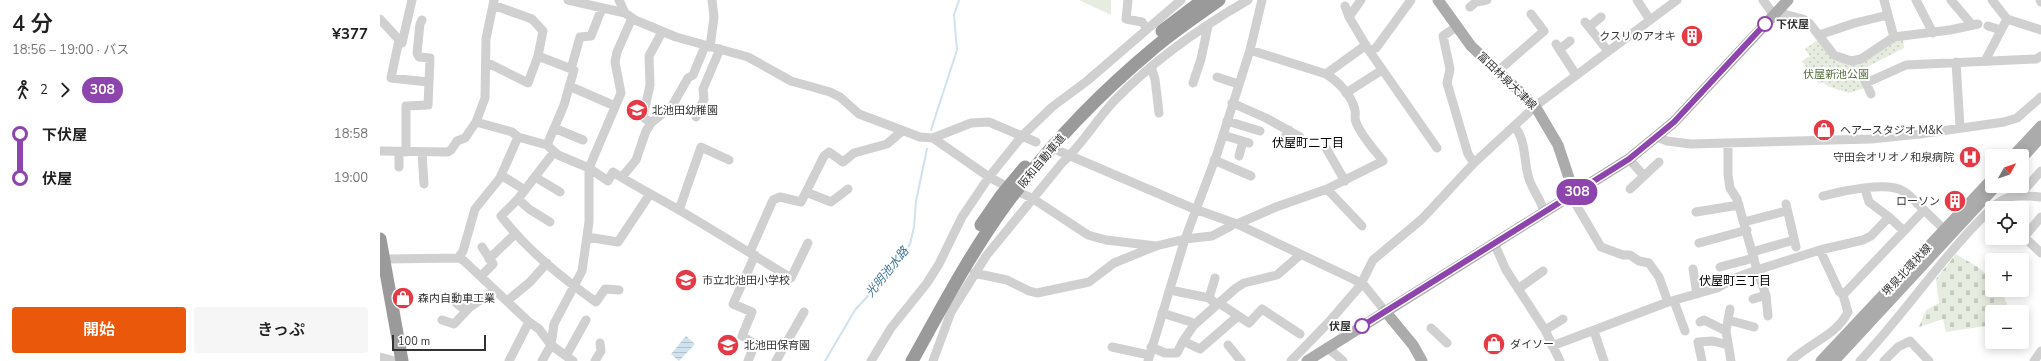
<!DOCTYPE html>
<html lang="ja">
<meta charset="utf-8">
<style>
:root{--surface:#fff;--page:#f6f6f6;--text:#222;--muted:#767676;--accent:#ea580c}
body{margin:0;font-family:"Nunito Sans","Noto Sans JP",sans-serif;background:var(--page);color:var(--text);height:100vh;display:flex;flex-direction:column;font-size:15px;white-space:nowrap}
*{box-sizing:border-box;margin:0}
p{font-size:13px;color:var(--muted)}
.icon{flex:none;width:22px;height:22px;fill:none;stroke:currentColor;stroke-width:2;stroke-linecap:round;stroke-linejoin:round}
.map{position:relative;flex:1;overflow:hidden}
.drawer{display:flex;flex-direction:column;background:var(--surface);width:380px}
.drawer>*{flex:none}
.badge{padding:0 8px;border-radius:13px;font-size:14px;line-height:26px}
.needle{width:26px;rotate:50deg}
.tools{position:absolute;left:1605px;top:149px;display:grid;gap:8px}
.tools a{display:grid;place-items:center;width:44px;height:44px;border-radius:4px;background:var(--surface);box-shadow:0 2px 10px #0003;font-size:20px}
.scale{position:absolute;left:12px;bottom:10px;width:94px;box-sizing:border-box;padding-left:4px;border:2px solid #333;border-top:0;font-size:11px;line-height:14px;white-space:nowrap;color:#333;-webkit-text-stroke:3px #fff;paint-order:stroke}
.map>.badge{position:absolute;translate:-50% -50%;box-shadow:0 0 0 2px #fff}
.legs{display:flex;align-items:center;gap:6px;height:44px;padding:0 12px;font-size:13px}
.legs p{margin-inline-start:auto}
.overview{display:flex;align-items:center;justify-content:space-between;height:68px;padding:0 12px}
h1{font-size:22px;font-weight:600;line-height:30px}
.action{display:flex;gap:8px;margin-top:auto;padding:8px 12px}
.action a{flex:1;height:46px;border-radius:4px;background:var(--accent);color:#fff;font-size:16px;font-weight:600;line-height:46px;text-align:center}
.action a+a{background:var(--page);color:var(--text)}
ul{padding:0 12px;list-style:none}
li{display:flex;align-items:center;gap:14px;height:44px;font-size:15px}
li i{display:grid;place-items:center;width:6px;height:100%;margin:0 5px;background:currentColor}
li i::after{content:'';width:10px;height:10px;margin:-5px;border:3px solid;border-radius:50%;background:var(--surface)}
li p{margin-inline-start:auto}
li:first-child i{background:linear-gradient(#0000 50%,currentColor 0)}
li:last-child i{background:linear-gradient(currentColor 50%,#0000 0)}
main{display:flex;flex:1;min-height:0}
.map>svg:first-child{display:block}
.cemetery{fill:url(#cemetery-stones)}
.park{fill:url(#park-dots)}
.pitch{fill:#e6ecdf}
.water{fill:url(#water-rules)}
.lines{fill:none;stroke-linecap:round;stroke-linejoin:round}
.stream{stroke:#cfe2ee;stroke-width:2}
.minor{stroke:#d0d0d0;stroke-width:9}
.major{stroke:#ababab;stroke-width:11}
.highway{stroke:#9a9a9a;stroke-width:13}
.line-1-casing{stroke:#fff;stroke-width:9}
.line-1{stroke:#8e44ad;stroke-width:6}
.stop-1-dot{fill:#fff;stroke:#8e44ad;stroke-width:2}
.labels{text-anchor:middle;dominant-baseline:central;stroke-width:4;stroke-linejoin:round;paint-order:stroke}
.stop-label{font-size:11px;font-weight:bold;fill:#333;stroke:#fff;text-anchor:start}
.poi-label{font-size:11px;fill:#333;stroke:#fff;text-anchor:start}
.park-label{font-size:11px;fill:#56703f;stroke:#fff}
.street-label{font-size:11px;fill:#333;stroke:#fff}
.neighbourhood-label{font-size:12px;fill:#000;stroke:#fff}
.water-label{font-size:12px;font-style:italic;fill:#3f7597;stroke:#fff}
</style>
<main>
<section class="drawer">
<div class="overview"><div><h1>4 分</h1><p>18:56 – 19:00 · バス</p></div><b>¥377</b></div>
<div class="legs"><svg class="icon" aria-label="walk" viewBox="0 0 24 24"><circle cx="13" cy="4" r="2"/><path d="M13 8l-2 6 4 7M11 14l-3 7M7 12l3-4h3l4 4"/></svg>2<svg class="icon" aria-label="forward" viewBox="0 0 24 24"><path d="M9 5l7 7-7 7"/></svg><b class="badge" style="background:#8e44ad;color:#fff">308</b></div>
<ul>
<li><i style="color:#8e44ad"></i><b>下伏屋</b><p>18:58</p></li>
<li><i style="color:#8e44ad"></i><b>伏屋</b><p>19:00</p></li>
</ul>
<div class="action"><a>開始</a><a>きっぷ</a></div>
</section>
<div class="map">
<svg width="1661" height="361" viewBox="0 0 1661 361">
<defs>
<pattern id="cemetery-stones" width="16" height="16" patternUnits="userSpaceOnUse"><rect width="16" height="16" fill="#e6ecdf"/><path d="M2 7V4a2 2 0 0 1 4 0v3zM10 15v-3a2 2 0 0 1 4 0v3z" fill="#c6cbc0"/></pattern>
<pattern id="park-dots" width="8" height="8" patternUnits="userSpaceOnUse"><rect width="8" height="8" fill="#e6ecdf"/><path d="M2 2h.1M6 6h.1" fill="none" stroke="#c6cbc0" stroke-width="1.8" stroke-linecap="round"/></pattern>
<pattern id="water-rules" width="6" height="5" patternUnits="userSpaceOnUse"><rect width="6" height="5" fill="#cfe2ee"/><path d="M0 2.5h6" fill="none" stroke="#b2c2cd"/></pattern>
</defs>
<rect width="100%" height="100%" fill="#fff"/>
<path class="cemetery" d="M1576 254C1590 264 1612 270 1612 290H1619L1624 297 1630 312H1612V325L1566 332 1563 319 1539 327 1546 310 1559 303 1556 279Z"/>
<path class="park" d="M1523 38 1524 48 1477 72 1485 88 1469 93 1450 87 1442 82 1439 84 1422 61 1430 56 1425 49 1438 40 1472 63 1513 40Z"/>
<path class="pitch" d="M699 0H731V15Z"/>
<path class="water" d="M306 336 315 344 299 361 291 354Z"/>
<g class="lines">
<path class="stream" d="M551 130 577 50 574 15 579 0
M445 361 475 310 517 264 530 244 534 227 536 201 547 149"/>
<path class="minor" d="M188 0 245 13 255 20 296 37 368 57 411 81 450 92 460 97 479 114 540 137 553 138 591 123 609 122 656 142
M239 0 245 13
M748 0 746 19 762 22 767 29
M1257 0 1270 20
M1383 0 1391 11 1423 19 1430 24 1454 55 1471 61 1481 59 1514 37 1570 30 1598 24
M1504 0 1514 37
M1536 0 1553 33
M1571 0 1592 25
M1660 0 1661 2
M113 5 152 19 163 31 158 56 194 70 184 105 167 145
M965 6 969 17 988 49 1057 148
M1090 7 1096 2 1107 0
M969 17 981 0
M0 19 22 43 32 0
M1627 19 1661 30
M1205 22 1228 51
M1608 26 1621 30
M1076 27 1063 36 1070 69 1067 83 1088 154 1094 163
M1209 27 1221 17
M1439 35 1475 23 1508 15
M19 40 11 78 48 82
M1176 44 1196 75
M330 47 334 17 332 0
M1180 49 1190 41
M989 50 996 48 1031 0
M1605 61 1627 19 1612 0
M106 62 148 83 158 56
M1576 62 1580 127
M771 67 775 79 779 113
M191 69 200 37 211 36 222 8
M1118 71 1164 31 1151 14
M1481 72 1491 94
M946 74 986 45
M837 77 858 84
M813 83 821 59 828 26
M1486 83 1526 65 1656 59 1661 56
M189 86 235 106
M966 93 1002 70
M852 103 886 118 920 137
M316 117 324 99 323 89 340 49
M847 121 880 131
M96 122 132 132 138 137 167 145 178 155 209 168 228 181 233 172C256 187 281 199 304 213 340 234 376 257 411 278L428 243
M271 123 263 117 270 85 269 56 282 32
M1134 126C1147 141 1143 160 1149 179 1153 191 1161 199 1164 212
M174 128 203 140
M843 135 869 143
M1277 137 1287 141 1311 144 1491 139 1540 134 1624 122 1637 118 1661 97
M553 138 609 177 622 184
M903 141 909 130
M1348 143V175L1350 188 1357 199 1377 270 1386 295 1388 316
M946 148 965 181
M0 151 68 152 71 150 77 141 85 138 96 122 105 98 106 39 114 0
M679 151 812 208 857 224 973 279 984 285 1005 311
M19 152V167
M26 152V106L48 105 50 58 39 57 37 53 40 24 42 20
M42 152 44 184
M174 152 138 199 121 216C147 250 181 277 216 302L225 289 239 290
M859 156 863 141
M1249 159 1264 176
M834 160 871 176
M121 175 145 190
M155 177 180 192
M242 177 256 160 266 131 271 123 292 106 308 78 313 75 325 46
M947 189 982 226
M1250 189 1279 162
M1485 189 1489 202 1509 217
M426 192 451 202 468 189
M643 194 652 198 708 235 726 240 776 246
M1191 196 1221 247 1243 255H1250L1259 261 1269 263 1279 277 1288 302
M1443 196C1461 191 1508 181 1523 191 1531 195 1537 204 1544 210
M1639 196 1661 171
M138 199 149 209 170 222
M1406 204 1416 247
M1612 208C1628 193 1640 195 1661 197
M299 210 321 147 349 160
M1316 212 1359 205
M1661 217 1644 237 1661 253
M1364 222 1406 211
M857 224 896 207 947 189 1003 161C994 149 981 136 976 122 974 118 976 114 975 110 972 96 958 81 946 74L870 50
M207 237 238 242 270 194
M1114 243 1126 270 1165 330 1180 361
M1319 243 1367 230
M1440 250 1459 291 1463 295
M370 252 393 200 400 197 421 202 444 156 449 152 463 162 474 153 507 144 522 131
M1372 252 1414 240
M0 256 8 259 78 258 83 260 149 322 159 329 171 345 193 361
M78 258 83 251 95 209 120 178 138 137
M109 259 135 234
M1340 267 1374 258
M1313 269 1317 294
M594 273 627 280 649 291 657 293 709 282 734 263 776 246 805 239 832 236 851 226 853 223
M101 276 113 264 102 247
M1138 289 1163 271
M790 290 829 298 837 305
M68 296 86 311
M829 298 835 278
M1373 299 1386 295
M127 301 150 282 167 263
M1294 301 1305 331
M839 303 869 323 882 309 920 334
M1350 309 1346 331 1351 361
M782 313 811 322 814 325
M62 320 74 324 90 307 115 290
M1348 320 1374 327
M1320 322 1324 320 1346 331
M1051 328 1067 343
M1165 330 1183 319
M1214 331 1224 361
M803 341 820 349 858 316
M848 345 861 361
M1172 346 1288 302 1337 288 1355 278 1377 270 1440 250 1483 240 1491 236 1509 217 1524 231
M732 347 769 355
M771 347 785 353H797L803 341 814 325 856 288 864 283 897 275 920 255
M947 347 963 361
M186 356 206 320
M0 357 15 361
M129 361 149 322
M162 361 171 345 174 324 202 271 209 222V168L241 93 235 62 237 52 252 18
M215 361 221 351 220 343
M368 361 375 344 362 336 372 312 353 304 375 255
M396 361 424 312
M491 361 511 328 547 283 559 264 582 217 609 177 642 136 672 107 707 81 801 0
M553 361 571 312 606 256 682 163C702 145 716 120 735 100 773 61 821 27 868 0
M768 361 805 239 837 154 870 50 882 0
M911 361 948 323 980 286 993 260 1042 219 1094 163 1134 126 1158 104 1297 0
M1322 361 1318 342 1333 341 1348 345
M1411 361C1429 343 1456 336 1468 312L1463 295 1544 210 1569 234
M1480 361C1526 312 1563 255 1612 208
M1504 361 1518 347 1530 341 1549 361
M1654 361 1661 351"/>
<path class="major" d="M1058 0 1091 46 1155 106 1178 145 1194 193
M1633 156 1661 126
M1642 158 1661 137
M1005 311 1033 345 1042 361
M927 361 1249 159 1294 122 1408 0
M1441 361 1612 179
M1454 361 1616 186"/>
<path class="highway" d="M782 31 823 0
M601 225 621 196 645 167
M0 239 22 361
M532 361C562 307 591 252 627 203 669 146 719 94 773 49 794 31 817 16 839 0"/>
</g>
<g class="lines">
<g class="line-1-casing">
<path id="line-1" d="M982 326 1249 159 1294 122 1385 24"/>
</g>
<use href="#line-1" class="line-1"/>
</g>
<defs>
<g id="building-disc" transform="scale(1.15)"><circle r="9.5" fill="#e63946" stroke="#fff"/><path d="M-4-6H4V6H1V3H-1V6H-4ZM-2.5-4.3h1.7v1.8h-1.7ZM.8-4.3h1.7v1.8H.8ZM-2.5-1h1.7V.8h-1.7ZM.8-1h1.7V.8H.8Z" fill="#fff"/></g>
<g id="school-disc" transform="scale(1.15)"><circle r="9.5" fill="#e63946" stroke="#fff"/><path d="M0-5L7-2L0 1L-7-2ZM-4 1L0 2.5L4 1V4Q0 6-4 4Z" fill="#fff"/></g>
<g id="shop-disc" transform="scale(1.15)"><circle r="9.5" fill="#e63946" stroke="#fff"/><path d="M-5-2.5h2.3a2.7 3.5 0 0 1 5.4 0H5L5.5 6h-11ZM-1.5-2.5h3a1.5 2.3 0 0 0-3 0Z" fill="#fff"/></g>
<g id="hospital-disc" transform="scale(1.15)"><circle r="9.5" fill="#e63946" stroke="#fff"/><path d="M-5-5h3v3.5h4V-5h3V5h-3V1.5h-4V5h-3Z" fill="#fff"/></g>
</defs>
<g fill-rule="evenodd">
<use href="#building-disc" x="1312" y="36"/>
<use href="#school-disc" x="257" y="110"/>
<use href="#shop-disc" x="1444" y="130"/>
<use href="#hospital-disc" x="1590" y="157"/>
<use href="#building-disc" x="1575" y="201"/>
<use href="#school-disc" x="306" y="280"/>
<use href="#shop-disc" x="23" y="298"/>
<use href="#shop-disc" x="1114" y="344"/>
<use href="#school-disc" x="348" y="345"/>
</g>
<g class="stop-1-dot">
<circle cx="1385" cy="24" r="7"/>
<circle cx="982" cy="326" r="7"/>
</g>
<g class="labels">
<g class="stop-label">
<text x="1396" y="24">下伏屋</text>
<text x="971" y="326" text-anchor="end">伏屋</text>
</g>
<g class="poi-label">
<text x="1296" y="36" text-anchor="end">クスリのアオキ</text>
<text x="272" y="110">北池田幼稚園</text>
<text x="1460" y="130">ヘアースタジオ M&amp;K</text>
<text x="1574" y="157" text-anchor="end">守田会オリオノ和泉病院</text>
<text x="1560" y="201" text-anchor="end">ローソン</text>
<text x="322" y="280">市立北池田小学校</text>
<text x="38" y="298">森内自動車工業</text>
<text x="1130" y="344">ダイソー</text>
<text x="364" y="345">北池田保育園</text>
</g>
<g class="park-label">
<text x="1456" y="74">伏屋新池公園</text>
</g>
<g class="street-label">
<text transform="translate(1127 81) rotate(44)">富田林泉大津線</text>
<text transform="translate(662 161) rotate(-50)">阪和自動車道</text>
<text transform="translate(1527 270) rotate(-47)">堺泉北環状線</text>
</g>
<g class="neighbourhood-label">
<text x="928" y="143">伏屋町二丁目</text>
<text x="1355" y="281">伏屋町三丁目</text>
</g>
<g class="water-label">
<text transform="translate(507 272) rotate(-51)">光明池水路</text>
</g>
</g>
</svg>
<div class="tools">
<a><svg class="needle" viewBox="-14 -14 28 28"><path d="M0-13l5 13h-10z" fill="#e53935"/><path d="M0 13l5-13h-10z" fill="#767676"/></svg></a>
<a><svg class="icon" aria-label="locate" viewBox="0 0 24 24"><circle cx="12" cy="12" r="6"/><path d="M12 2v4M12 18v4M2 12h4M18 12h4"/></svg></a>
<a>+</a>
<a>−</a>
</div>
<div class="scale">100 m</div>
<b class="badge" style="left:1197px;top:192px;background:#8e44ad;color:#fff">308</b>
</div>
</main>
